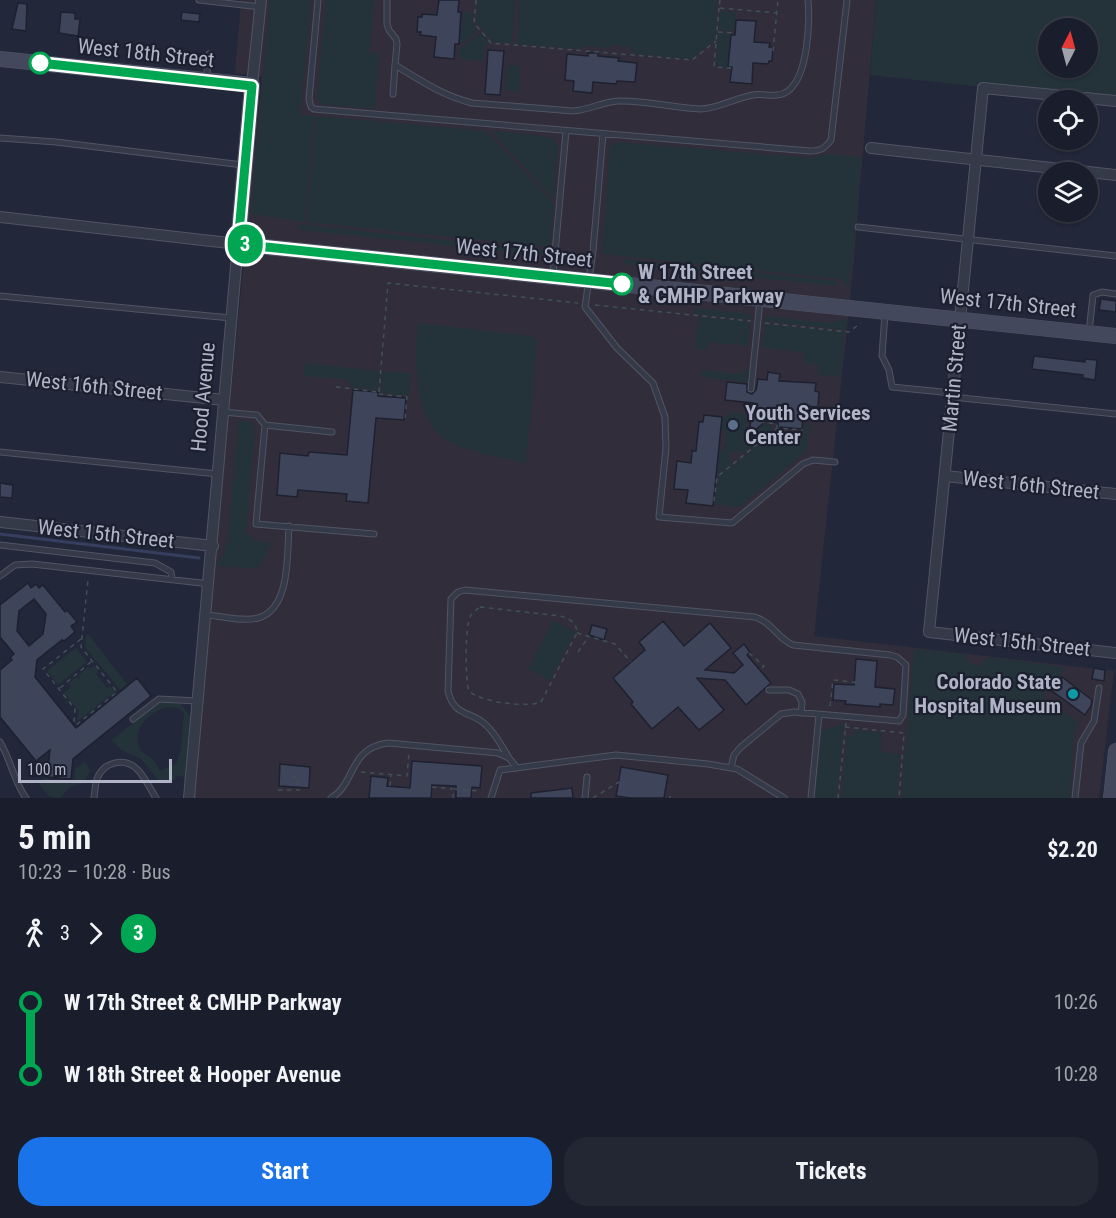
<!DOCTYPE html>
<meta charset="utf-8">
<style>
:root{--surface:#1a1d2b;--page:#232633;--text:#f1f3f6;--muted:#9fa2a9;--line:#383b47;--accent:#1a73e8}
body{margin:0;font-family:"Roboto Condensed",sans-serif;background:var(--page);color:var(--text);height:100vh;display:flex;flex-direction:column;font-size:22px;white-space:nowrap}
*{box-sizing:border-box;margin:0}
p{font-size:20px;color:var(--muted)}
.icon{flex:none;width:33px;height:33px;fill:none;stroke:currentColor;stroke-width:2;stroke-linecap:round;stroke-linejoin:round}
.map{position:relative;height:798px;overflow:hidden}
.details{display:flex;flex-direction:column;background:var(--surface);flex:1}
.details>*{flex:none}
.badge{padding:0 12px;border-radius:20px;font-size:21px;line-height:39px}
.needle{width:39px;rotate:6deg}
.buttons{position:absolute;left:1038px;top:18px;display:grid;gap:12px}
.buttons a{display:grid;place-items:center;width:60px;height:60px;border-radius:50%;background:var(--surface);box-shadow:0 2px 4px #0004,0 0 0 2px var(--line);font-size:30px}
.scale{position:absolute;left:18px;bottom:15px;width:154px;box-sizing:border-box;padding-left:6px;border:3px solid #b0b4c6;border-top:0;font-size:16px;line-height:21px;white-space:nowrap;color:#b0b4c6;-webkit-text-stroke:4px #1b1f2e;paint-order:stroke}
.map>.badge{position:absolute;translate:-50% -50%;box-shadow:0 0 0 3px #fff}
.legs{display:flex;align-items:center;gap:9px;height:66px;padding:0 18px;font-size:20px}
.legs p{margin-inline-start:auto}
.overview{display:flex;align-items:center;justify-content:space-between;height:102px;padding:0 18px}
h1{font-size:33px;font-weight:700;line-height:45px}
.primary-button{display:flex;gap:12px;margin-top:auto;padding:12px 18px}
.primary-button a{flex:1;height:69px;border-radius:24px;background:var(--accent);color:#fff;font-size:24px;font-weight:700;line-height:69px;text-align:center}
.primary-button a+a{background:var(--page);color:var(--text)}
ul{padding:0 18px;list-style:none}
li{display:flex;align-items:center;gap:21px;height:72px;font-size:22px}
li i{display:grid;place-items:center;width:9px;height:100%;margin:0 8px;background:currentColor}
li i::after{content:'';width:15px;height:15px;margin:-8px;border:4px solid;border-radius:50%;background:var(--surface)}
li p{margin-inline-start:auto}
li:first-child i{background:linear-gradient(#0000 50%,currentColor 0)}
li:last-child i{background:linear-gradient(currentColor 50%,#0000 0)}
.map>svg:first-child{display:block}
.medical{fill:#322d3b}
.green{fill:#24333a;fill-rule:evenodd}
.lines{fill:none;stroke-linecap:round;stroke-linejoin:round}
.stream{stroke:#363f60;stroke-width:3}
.building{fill:#3e4459;stroke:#1d2130;stroke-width:1.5;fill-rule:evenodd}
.lane-casing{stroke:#505464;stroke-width:7}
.street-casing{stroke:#505464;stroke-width:12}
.secondary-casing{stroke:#505464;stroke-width:16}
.path{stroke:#415057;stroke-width:1.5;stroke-dasharray:4.5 4.5;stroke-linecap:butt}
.lane{stroke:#353a49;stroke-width:5}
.street{stroke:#353a49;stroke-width:10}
.secondary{stroke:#43485c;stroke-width:15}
.line-1-casing{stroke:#fff;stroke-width:14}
.line-1{stroke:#00a651;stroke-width:9}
.stop-1-dot{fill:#fff;stroke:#00a651;stroke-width:3}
.service-dot{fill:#5c6f8a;stroke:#1b1f2e;stroke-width:2}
.culture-dot{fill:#0f9aa8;stroke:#1b1f2e;stroke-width:2}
.labels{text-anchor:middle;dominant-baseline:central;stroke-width:4.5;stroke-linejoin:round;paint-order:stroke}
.street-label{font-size:21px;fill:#b0b4c6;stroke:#1b1f2e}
.stop-label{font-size:21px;font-weight:bold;fill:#b0b4c6;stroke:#1b1f2e;text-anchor:start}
.poi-label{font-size:21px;font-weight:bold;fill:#b0b4c6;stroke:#1b1f2e;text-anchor:start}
</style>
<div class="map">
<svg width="1116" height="798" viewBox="0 0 1116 798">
<rect width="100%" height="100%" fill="#222739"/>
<path class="medical" d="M241 0H876L851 291 814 636 1114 671 1099 798H191L262 77 235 73Z"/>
<path class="green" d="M270 0H311L300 115 314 116 305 222 251 214Z
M326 0H374L369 52 379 53 375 109 319 104 320 100H317Z
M478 0H516L512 41 510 43 492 42 476 22Z
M520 0H718L715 40 692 59 634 54 629 47 613 45 609 48 583 46 579 49 517 44Z
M876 0H1116V101L870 75ZM1048 28H1088V68H1048Z
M720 11 736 12 734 31 718 30Z
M463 12 474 13 472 23 478 30 463 43 460 42Z
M481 33 490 44H485L483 61 459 59 460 48Z
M718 33 730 34 728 67 716 66Z
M507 65 520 66 519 92 505 90Z
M316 116 486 131 554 204 550 247 307 222Z
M491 131 538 135 553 139 558 147 554 200Z
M619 142 811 158 828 154 862 157 849 289 840 279 602 254 610 148 611 145Z
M298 224 548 251 550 252 542 255 300 230Z
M625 259 837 281V286L624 264Z
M694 308 750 314 752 320 693 314Z
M766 316 830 323 847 318 846 330 763 321Z
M698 317 750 322 748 346 709 342 708 348 704 350H695Z
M418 323 533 336 537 343 526 463C503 458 460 451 442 437 413 414 415 357 418 323Z
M765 324 845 332 840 377 818 375V365L804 363 803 352 762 348Z
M305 363 379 371 378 390 351 387 349 381 346 379 304 376Z
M745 369 749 370 748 382 701 377 702 370 744 374Z
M382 371 411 373 409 396 382 393 383 390H381Z
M731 412 746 414V427L749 426 754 432 760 427 761 423 772 426 771 431 747 451 744 450 743 453 730 452 729 459 733 463 717 476 719 451 724 452 726 432 721 429 722 419Z
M238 420 252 422 255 430 246 532 254 540 272 543 258 569 218 566 219 560 223 557 229 531Z
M805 425H810L807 451 740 507 715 504 718 478 774 431H791V435L797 442 804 437Z
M553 620 575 632 550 681 528 669Z
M86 635H89L127 684 120 690 85 647Z
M76 648 87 662 58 685 47 671Z
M914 649 965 654C968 662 973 667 981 665L987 657 1059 666 1065 669 1051 690 1048 689 1043 697 1079 723 1074 733 1070 798H901Z
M94 666 98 671 96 674 107 688 110 686 115 692 76 722 79 711 64 693 71 687 69 683 77 677 80 679 79 675 88 667 90 669Z
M162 702 181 704 190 717 185 777 177 776 174 780 159 781 141 759 121 750 114 742 111 741 154 706ZM169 707 179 708 184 713 181 750 176 764 160 771C158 767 156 762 152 759 147 755 142 754 139 747 131 729 153 708 169 707Z
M844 723 837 798H815L821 731Z
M854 730 882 733 881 752 900 754 897 798H841L847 736H853Z
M85 762 90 770 84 783 70 787 60 798C47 798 47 794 39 784L40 781 47 777 50 781 52 780 74 782 75 769Z"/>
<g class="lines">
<path class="stream" d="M0 534 199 558"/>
</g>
<path class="building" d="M439 0H459L458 12H461L459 44H455L454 59 434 57 436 37 420 35 421 32H417L418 17H422V14L437 15Z
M18 3 27 4 26 31 12 29Z
M61 12 75 13V19H80L78 36 59 33Z
M182 12 200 14 199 22 181 20Z
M736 20 756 21 754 42 770 43 769 47H773L772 61H769L768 64 753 63 752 84 730 82 732 67H728L731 35H735Z
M488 50 504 51 500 95 485 94Z
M588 53H598V56L619 58 618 61 637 63 635 82 617 81 616 84 593 82 592 93 573 91 574 81 565 80 567 54 588 56Z
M1101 299 1116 301V312L1099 310Z
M1034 356 1085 362V359L1097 360 1095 380 1083 378V375L1032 369Z
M768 372 780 374 779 381 816 383 815 391 819 392 818 407 804 406 802 429 778 427V422L766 421 754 431 750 427 753 403 725 400 727 382 747 384V392L752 394 756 390 758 379 767 380Z
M353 390 378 392V396L406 398 404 420 376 418 368 503 346 501 347 494 298 490 297 497 277 495 280 453 308 456 309 452 347 455Z
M704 415 722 417 713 506 686 503 688 490 674 489 677 461 691 463 692 451H696L699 422H703Z
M0 483 13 485 12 498 0 497Z
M28 583 31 588 36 584 39 588 43 585 65 612 67 610 77 622 71 626 75 632 64 641 62 640 37 660 35 677 76 728 137 678 151 696 73 759 71 779 47 777 50 750 36 761 0 717V670L12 660 10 658 14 654 0 637V605ZM34 599 46 614 43 634 29 646 17 631 19 611Z
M663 621 684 646 710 623 731 648 705 670 734 673 743 665 733 653 744 644 750 652 747 655 771 683 746 705 725 680 697 678 724 710 699 730 678 707 652 729 631 704 633 702 613 678 645 650 639 642Z
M592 625 607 629 604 640 589 635Z
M856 659 877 661 875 687 895 689 893 705 880 704V707L845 704 846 701 833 700 834 684 854 685Z
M1094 668 1105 670 1104 681 1092 679Z
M1062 677 1092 700 1091 706 1085 715 1052 691Z
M412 761 482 766 480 788 472 787 471 798H456V786L432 785 431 798H369L371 776 388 778 387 786 410 788Z
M280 764 310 767 309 788 279 786Z
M621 767 668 775 664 798H630L616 796Z
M572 788 573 798H531V793Z"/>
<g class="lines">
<g class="lane-casing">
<path id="lane" d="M199 0 260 7
M318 0 309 99 311 107 314 109 810 151C821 151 825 148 831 140L847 0
M387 0V24L389 30 396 39 397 44 395 65C420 80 443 96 472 103L573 111C589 110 602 102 618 101 645 100 673 108 700 109 717 109 735 98 753 95 765 93 777 99 788 91 808 76 810 23 808 0
M206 80 209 54
M393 94 395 65
M603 134 593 251 585 307 617 348 653 383 665 417 666 448 659 517 732 523 803 464 813 460 835 462
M0 138 56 142 243 165
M858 227 1116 256
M553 275 566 131
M0 296 231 318
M885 313 882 356 889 370 892 387 952 393
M1089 332 1093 295 1102 292 1116 294
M751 389 760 300
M952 397 1116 414
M223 412 257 415 265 425 332 432
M265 425 256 524 374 534
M0 452 218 474
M0 545 155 563 171 572 172 579
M0 576 15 565 32 564 210 584
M207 615C222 616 243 622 258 618 291 609 287 553 289 526
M769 690H789L798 694 802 702 801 713
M133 719 159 699 197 701
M0 742C11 760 14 782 26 798
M509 758C502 747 496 734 486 725 470 710 454 717 448 691L451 599 458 592 465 590 755 617C773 623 777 638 793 645L890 655 897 657 906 665 903 715 899 721 794 712 781 714 741 747 734 755 731 768
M94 798C95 792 95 785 97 779 103 762 124 757 137 769 145 777 150 789 156 798
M331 798C356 784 348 748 388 743L498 753 509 758 517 768
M491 798 500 770 616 755 708 764 737 769 784 798
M585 798 587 777
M811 798 819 715
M1075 798 1081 743 1094 721 1099 688"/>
</g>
<g class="street-casing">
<path id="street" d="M252 85 261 0
M1116 101 983 88 929 632 1116 653
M871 148 1116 175
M0 217 238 244 189 798
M0 377 224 400
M945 476 1116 494
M0 522 213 546"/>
</g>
<g class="secondary-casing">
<path id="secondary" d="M0 59 252 85 238 244 1116 336
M1111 798 1116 751"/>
</g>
<path class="path" d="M476 0 474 23 491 43 692 60 716 41
M720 0 719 8 777 13
M719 8 714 67 732 68
M718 32 735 33
M773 51 778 0
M595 305 751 321
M765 323 849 332 861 323
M336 387 379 392V394L407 397 405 420
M379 392 388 283 578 303
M747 417 760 418 759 422 777 424V427
M714 501 717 477 777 428 803 430
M480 607 560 616C569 618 577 623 577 633L541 702C526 708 480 702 469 691 465 681 465 627 470 617 472 613 476 610 480 607Z
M577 633 615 644 631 662
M81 639 43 669 75 709 74 722 76 725 117 692 81 647 88 580
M578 652 589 636
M749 653 764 666 760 670
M60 688 92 661
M830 706 833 680 862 683
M845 727 904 733 899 798
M361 772 407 776 409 752
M292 777 298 778 297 789
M390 786 391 775
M432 787 453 789
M278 790H300
M453 798 454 789 479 791
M593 798 619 782
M670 798V796
M838 798 846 723"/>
<use href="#lane" class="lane"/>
<use href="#street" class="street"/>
<use href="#secondary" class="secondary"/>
</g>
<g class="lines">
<g class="line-1-casing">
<path id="line-1" d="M40 63 252 86 238 244 622 284"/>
</g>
<use href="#line-1" class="line-1"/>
</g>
<g class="stop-1-dot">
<circle cx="40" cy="63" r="10"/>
<circle cx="622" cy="284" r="10"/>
</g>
<circle class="service-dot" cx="733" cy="425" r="6"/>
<circle class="culture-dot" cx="1073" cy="694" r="6"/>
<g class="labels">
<g class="street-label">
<text transform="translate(146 53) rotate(6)">West 18th Street</text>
<text transform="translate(524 253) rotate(6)">West 17th Street</text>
<text transform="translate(1008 303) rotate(6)">West 17th Street</text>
<text transform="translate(954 378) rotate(-85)">Martin Street</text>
<text transform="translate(94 386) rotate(6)">West 16th Street</text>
<text transform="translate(203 397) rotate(-85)">Hood Avenue</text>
<text transform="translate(1031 485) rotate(6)">West 16th Street</text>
<text transform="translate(106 534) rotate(6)">West 15th Street</text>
<text transform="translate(1022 642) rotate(6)">West 15th Street</text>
</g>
<g class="stop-label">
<text x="638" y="272">W 17th Street<tspan x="638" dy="24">&amp; CMHP Parkway</tspan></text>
</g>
<g class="poi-label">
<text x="745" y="413">Youth Services<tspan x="745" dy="24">Center</tspan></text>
<text x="1061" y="682" text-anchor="end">Colorado State<tspan x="1061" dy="24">Hospital Museum</tspan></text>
</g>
</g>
</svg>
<div class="buttons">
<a><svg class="needle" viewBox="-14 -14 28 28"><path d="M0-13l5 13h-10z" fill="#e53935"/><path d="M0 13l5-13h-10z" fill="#9fa2a9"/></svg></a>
<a><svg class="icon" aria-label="locate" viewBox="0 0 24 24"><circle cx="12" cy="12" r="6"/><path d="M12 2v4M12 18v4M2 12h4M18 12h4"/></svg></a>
<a><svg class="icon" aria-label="layers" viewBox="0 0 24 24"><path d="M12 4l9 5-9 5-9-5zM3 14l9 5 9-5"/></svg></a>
</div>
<div class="scale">100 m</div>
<b class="badge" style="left:245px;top:244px;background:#00a651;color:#fff">3</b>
</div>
<section class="details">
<div class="overview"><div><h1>5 min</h1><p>10:23 – 10:28 · Bus</p></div><b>$2.20</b></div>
<div class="legs"><svg class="icon" aria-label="walk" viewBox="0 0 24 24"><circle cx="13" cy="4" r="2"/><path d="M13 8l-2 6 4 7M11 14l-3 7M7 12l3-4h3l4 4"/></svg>3<svg class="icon" aria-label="forward" viewBox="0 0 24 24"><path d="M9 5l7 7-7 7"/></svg><b class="badge" style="background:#00a651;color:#fff">3</b></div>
<ul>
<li><i style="color:#00a651"></i><b>W 17th Street &amp; CMHP Parkway</b><p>10:26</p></li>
<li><i style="color:#00a651"></i><b>W 18th Street &amp; Hooper Avenue</b><p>10:28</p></li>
</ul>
<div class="primary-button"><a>Start</a><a>Tickets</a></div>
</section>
